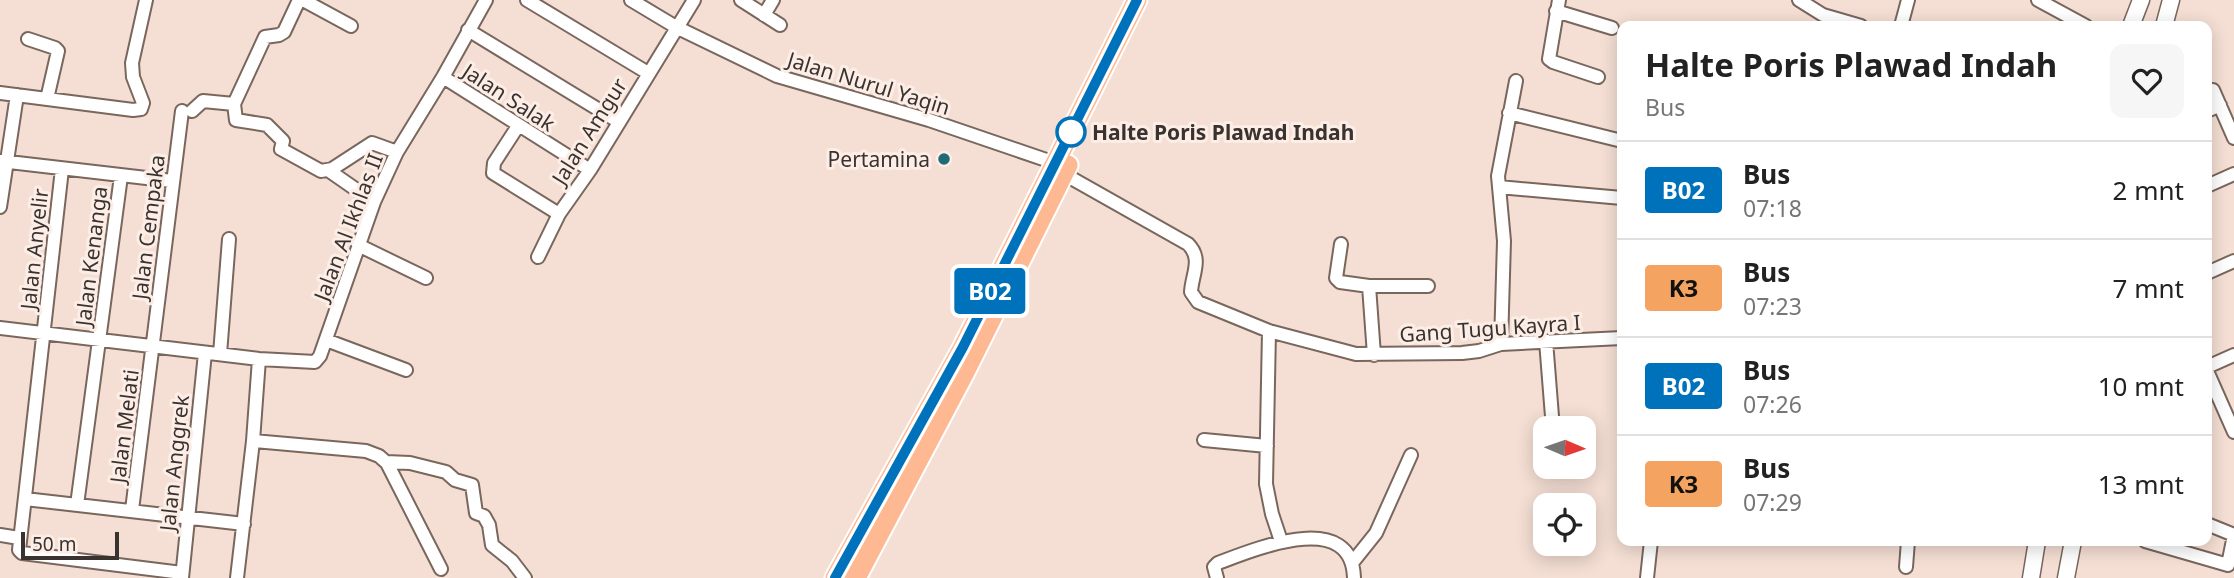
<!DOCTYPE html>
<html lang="id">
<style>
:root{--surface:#fff;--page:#f6f6f6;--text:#222;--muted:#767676;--line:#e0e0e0}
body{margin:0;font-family:"Noto Sans",sans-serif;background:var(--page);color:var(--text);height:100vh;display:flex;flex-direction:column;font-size:26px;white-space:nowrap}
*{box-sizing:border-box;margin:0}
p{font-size:23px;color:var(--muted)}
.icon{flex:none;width:38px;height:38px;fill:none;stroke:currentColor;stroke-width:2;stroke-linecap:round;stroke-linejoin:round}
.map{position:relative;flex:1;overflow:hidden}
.drawer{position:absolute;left:1617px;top:21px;width:595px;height:525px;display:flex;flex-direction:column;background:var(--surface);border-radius:14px;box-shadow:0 4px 18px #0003}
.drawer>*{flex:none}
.badge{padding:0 14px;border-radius:5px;font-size:24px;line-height:46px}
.needle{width:46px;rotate:92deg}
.controls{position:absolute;left:1533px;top:416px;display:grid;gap:14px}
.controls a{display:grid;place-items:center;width:63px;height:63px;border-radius:14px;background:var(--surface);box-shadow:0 4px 18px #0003;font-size:35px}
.scale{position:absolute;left:21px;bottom:18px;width:98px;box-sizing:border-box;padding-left:7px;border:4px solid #3a322e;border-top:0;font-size:19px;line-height:24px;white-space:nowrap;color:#3a322e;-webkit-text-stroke:5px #fceee7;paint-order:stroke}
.map>.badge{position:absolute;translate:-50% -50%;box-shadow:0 0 0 4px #fff}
.round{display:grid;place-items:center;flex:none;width:74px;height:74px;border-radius:14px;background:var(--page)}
.headline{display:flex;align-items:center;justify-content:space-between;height:119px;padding:0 28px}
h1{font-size:33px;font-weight:700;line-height:52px}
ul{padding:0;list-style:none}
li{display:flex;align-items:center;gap:21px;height:98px;padding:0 28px;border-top:2px solid var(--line)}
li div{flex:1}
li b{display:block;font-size:26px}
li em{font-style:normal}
li .badge{min-width:77px;font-weight:700;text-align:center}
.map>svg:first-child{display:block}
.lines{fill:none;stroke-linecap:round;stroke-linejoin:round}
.minor-casing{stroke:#79665c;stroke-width:16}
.tertiary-casing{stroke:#79665c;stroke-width:19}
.primary-casing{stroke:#fff;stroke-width:23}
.minor{stroke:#fff;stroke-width:12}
.tertiary{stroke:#fff;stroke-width:16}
.primary{stroke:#feb892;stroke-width:19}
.line-casing{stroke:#fff;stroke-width:16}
.line{stroke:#0072bc;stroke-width:10}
.stop-dot{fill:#fff;stroke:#0072bc;stroke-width:3.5}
.poi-dot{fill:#206b74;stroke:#fceee7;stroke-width:2.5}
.labels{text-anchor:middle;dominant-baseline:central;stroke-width:6;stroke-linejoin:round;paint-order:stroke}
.street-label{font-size:21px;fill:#3a322e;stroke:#fceee7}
.stop-label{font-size:21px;font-weight:bold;fill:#3a322e;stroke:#fceee7;text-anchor:start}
.poi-label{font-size:21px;fill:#3a322e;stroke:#fceee7;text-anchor:end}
</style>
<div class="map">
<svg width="2234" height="578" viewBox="0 0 2234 578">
<rect width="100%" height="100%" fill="#f5dfd4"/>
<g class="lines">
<g class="minor-casing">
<path id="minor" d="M303 0 351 26
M527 0 648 73
M631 0 676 27 777 76 929 120 1055 163
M741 0 780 25
M1559 0 1549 59 1553 62 1598 77
M1799 0 1823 15 1861 26
M2038 0 2086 26
M1556 11 1612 28
M764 15 773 0
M1901 26 1908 0
M468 30 619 122
M28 39 55 48 58 51 47 99
M443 77 590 170
M2213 90 2234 138
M0 93 133 110 141 109 143 103 133 77 132 63 146 0
M234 104 265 37 279 35 284 32 299 0
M192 111 203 101 234 104 236 120 267 125 283 141 281 149 321 171 332 169 372 143 397 152
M2207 111 2220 105
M1509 113 1622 141
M518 126 494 163 493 173 559 214
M0 161 172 181
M62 169 19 550 22 553 182 573
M328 170 374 202
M1064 174 1188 244C1203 259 1192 274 1191 292L1198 302 1269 331 1356 354 1462 353 1479 351 1501 344 1622 338
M2207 186 2234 174
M1499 187 1622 198
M0 207 17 95
M1341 244 1336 278 1340 282 1369 286H1428
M358 245 426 278
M538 257 559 214 590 170 694 0
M2207 273 2234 261
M1369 286 1374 355
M0 328 259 359 315 362 320 356 374 202 397 152 443 77 486 0
M1269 331 1266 484 1272 514 1281 541
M326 340 406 370
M1546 341 1553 429
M1501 344 1504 241 1498 176 1516 81
M220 354 229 239
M2207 367 2234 355
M2207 371 2234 432
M1204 440 1267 446
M253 441 366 451 379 456 387 463 441 569
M386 462 410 463 446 472 455 480 472 485 476 513 484 516 489 525 492 545 512 561 525 578
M25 499 244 524
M77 505 121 176
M132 510 182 111
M2207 524 2234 535
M0 535 19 538
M2145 541 2228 565 2234 535
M1352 563 1376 533 1411 455
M1906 567 1908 541
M182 578 205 353
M237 578 253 441 259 359
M1217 578 1214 567 1218 563C1253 550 1352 508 1354 578
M1647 578 1651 541"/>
</g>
<g class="tertiary-casing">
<path id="tertiary" d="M2131 26 2141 0
M2164 26 2171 0
M2031 578 2037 541
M2066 578 2073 541"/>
</g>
<g class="primary-casing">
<path id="primary" d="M835 578 963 347 1137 0
M856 578 965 372 1068 165"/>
</g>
<use href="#minor" class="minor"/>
<use href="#tertiary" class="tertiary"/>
<use href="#primary" class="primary"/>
</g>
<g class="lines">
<g class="line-casing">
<path id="line" d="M835 578 963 347 1137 0"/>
</g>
<use href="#line" class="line"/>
</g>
<circle class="stop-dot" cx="1071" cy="132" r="14"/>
<circle class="poi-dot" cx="944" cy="159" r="7"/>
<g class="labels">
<g class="street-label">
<text transform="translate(869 83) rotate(17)">Jalan Nurul Yaqin</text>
<text transform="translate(509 97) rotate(33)">Jalan Salak</text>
<text transform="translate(589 131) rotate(-58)">Jalan Amgur</text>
<text transform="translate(148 227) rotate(-83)">Jalan Cempaka</text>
<text transform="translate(348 227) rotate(-69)">Jalan Al Ikhlas II</text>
<text transform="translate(34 249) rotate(-84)">Jalan Anyelir</text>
<text transform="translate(91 256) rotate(-83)">Jalan Kenanga</text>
<text transform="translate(1490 328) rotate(-4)">Gang Tugu Kayra I</text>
<text transform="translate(124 426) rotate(-83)">Jalan Melati</text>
<text transform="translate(174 463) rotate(-84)">Jalan Anggrek</text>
</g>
<g class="stop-label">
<text x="1092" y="132">Halte Poris Plawad Indah</text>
</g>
<g class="poi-label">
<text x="930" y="159">Pertamina</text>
</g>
</g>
</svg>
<div class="controls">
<a><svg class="needle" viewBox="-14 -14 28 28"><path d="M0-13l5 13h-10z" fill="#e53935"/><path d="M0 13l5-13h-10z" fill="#767676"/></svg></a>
<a><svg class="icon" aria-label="locate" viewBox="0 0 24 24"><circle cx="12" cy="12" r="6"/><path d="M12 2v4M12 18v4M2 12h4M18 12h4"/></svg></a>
</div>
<div class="scale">50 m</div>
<b class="badge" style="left:990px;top:291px;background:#0072bc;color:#fff">B02</b>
<section class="drawer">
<div class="headline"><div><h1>Halte Poris Plawad Indah</h1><p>Bus</p></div><a class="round"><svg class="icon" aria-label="heart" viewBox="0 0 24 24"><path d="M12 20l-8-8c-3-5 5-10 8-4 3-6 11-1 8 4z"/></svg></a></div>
<ul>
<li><span class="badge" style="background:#0072bc;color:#fff">B02</span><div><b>Bus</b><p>07:18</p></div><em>2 mnt</em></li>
<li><span class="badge" style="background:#f4a460;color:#111">K3</span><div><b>Bus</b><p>07:23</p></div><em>7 mnt</em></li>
<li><span class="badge" style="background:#0072bc;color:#fff">B02</span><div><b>Bus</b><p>07:26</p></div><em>10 mnt</em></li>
<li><span class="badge" style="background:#f4a460;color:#111">K3</span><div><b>Bus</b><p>07:29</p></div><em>13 mnt</em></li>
</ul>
</section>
</div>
